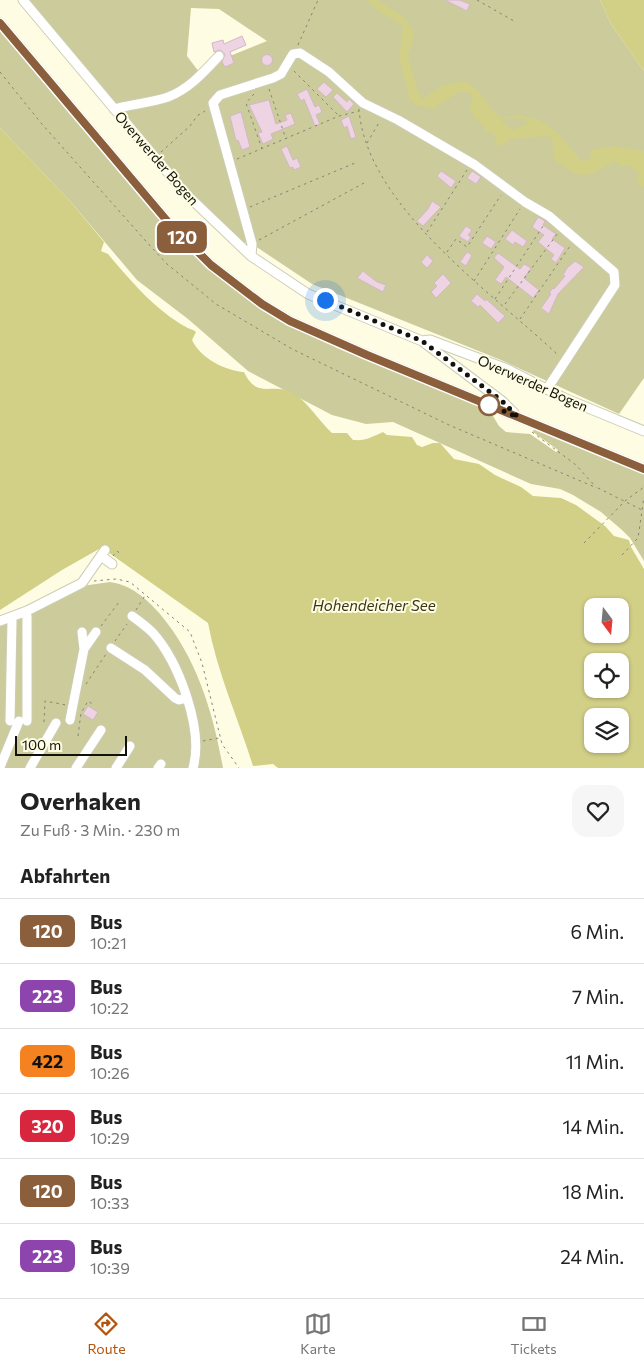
<!DOCTYPE html>
<html lang="de">
<meta charset="utf-8">
<style>
:root{--surface:#fff;--page:#f6f6f6;--text:#222;--muted:#767676;--line:#e0e0e0;--accent:#b45309}
body{margin:0;font-family:Commissioner,sans-serif;background:var(--page);color:var(--text);height:100vh;display:flex;flex-direction:column;font-size:19px;white-space:nowrap}
*{box-sizing:border-box;margin:0}
p{font-size:16px;color:var(--muted)}
.icon{flex:none;width:28px;height:28px;fill:none;stroke:currentColor;stroke-width:2;stroke-linecap:round;stroke-linejoin:round}
.map{position:relative;height:768px;overflow:hidden}
.drawer{display:flex;flex-direction:column;background:var(--surface);flex:1}
.drawer>*{flex:none}
.badge{padding:0 10px;border-radius:8px;font-size:18px;line-height:32px}
.needle{width:32px;rotate:164deg}
.controls{position:absolute;left:584px;top:598px;display:grid;gap:10px}
.controls a{display:grid;place-items:center;width:45px;height:45px;border-radius:10px;background:var(--surface);box-shadow:0 1px 4px #0004;font-size:25px}
.scale{position:absolute;left:15px;bottom:12px;width:112px;box-sizing:border-box;padding-left:5px;border:2px solid #121209;border-top:0;font-size:14px;line-height:18px;white-space:nowrap;color:#121209;-webkit-text-stroke:4px #fefde4;paint-order:stroke}
.you{position:absolute;width:25px;height:25px;margin:-12px;border:4px solid #fff;border-radius:50%;background:#1a73e8;box-shadow:0 0 0 8px #1a73e833}
.map>.badge{position:absolute;translate:-50% -50%;box-shadow:0 0 0 2px #fff}
h2{padding:0 20px;font-size:19px;line-height:45px}
.round{display:grid;place-items:center;flex:none;width:52px;height:52px;border-radius:15px;background:var(--page)}
.head{display:flex;align-items:center;justify-content:space-between;height:85px;padding:0 20px}
h1{font-size:24px;font-weight:700;line-height:38px}
ul{padding:0;list-style:none}
li{display:flex;align-items:center;gap:15px;height:65px;padding:0 20px;border-top:1px solid var(--line)}
li div{flex:1}
li b{display:block;font-size:19px}
li em{font-style:normal}
li .badge{min-width:55px;font-weight:700;text-align:center}
.tabs{display:flex;justify-content:space-around;align-items:center;height:70px;border-top:1px solid var(--line);background:var(--surface);font-size:14px;color:var(--muted)}
.tabs a{display:grid;justify-items:center;gap:2px}
.tabs .current{color:var(--accent)}
.map>svg:first-child{display:block}
.green{fill:#cccb9b;fill-rule:evenodd}
.water{fill:#d2cf87;fill-rule:evenodd}
.building{fill:#eed4e2;stroke:#d1b8c6}
.lines{fill:none;stroke-linecap:round;stroke-linejoin:round}
.minor-casing{stroke:#cdcdb4;stroke-width:11}
.path{stroke:#858574;stroke-width:1;stroke-dasharray:2.5 4;stroke-linecap:butt}
.minor{stroke:#fff;stroke-width:9}
.line-casing{stroke:#fff;stroke-width:11}
.line{stroke:#8b5e3c;stroke-width:8}
.walk{stroke:#121209;stroke-width:5;stroke-dasharray:0 9}
.stop-dot{fill:#fff;stroke:#8b5e3c;stroke-width:2.5}
.labels{text-anchor:middle;dominant-baseline:central;stroke-width:4;stroke-linejoin:round;paint-order:stroke}
.street-label{font-size:14px;fill:#121209;stroke:#fefde4}
.water-label{font-size:15px;font-style:italic;fill:#383617;stroke:#fefde4}
</style>
<div class="map">
<svg width="644" height="768" viewBox="0 0 644 768">
<rect width="100%" height="100%" fill="#fefde4"/>
<path class="green" d="M29 0H600L611 24 644 71V378L619 414 501 360 312 284 252 244 246 242 242 245 188 190ZM191 8 219 9 267 41 215 62 202 76 187 56Z
M0 29C34 71 70 112 104 154 142 199 179 247 226 283 302 343 400 372 488 408L499 426 506 432 530 434 556 452 558 450 533 432 534 428 644 472V561L630 538 622 530 601 512 573 495 560 489 531 484 393 422 366 424 332 415 248 371 188 319 137 280 70 201 0 128Z
M110 582C131 585 146 598 160 614 197 658 213 712 223 768H0V623L82 586Z"/>
<path class="water" d="M366 0H377L404 17 413 30V40L408 55 417 89 422 99 442 86 464 81C487 92 484 105 501 118 542 108 560 135 582 162L590 159 591 150 615 146 644 151V187L639 185 637 180 639 174 629 165 622 167 615 161C586 178 582 182 554 159L552 139 548 136 510 139 501 147 494 140 496 136 490 132 485 133V127L476 120 469 106 473 99 470 93 459 92 432 109 415 104 410 100 399 58 403 26 376 9ZM509 118 523 119 528 123 512 130 501 121Z
M600 0H644V71L611 24Z
M0 128 70 201 104 242 101 251 108 254C130 280 155 310 186 327 189 329 193 329 196 332L192 340C200 358 226 371 244 372 258 401 272 381 293 393 308 402 319 421 332 433H347L353 440C367 441 371 437 383 432L387 435 412 437 417 445 422 447 433 443H440L454 459 479 464 495 475 521 487 533 496 561 498 576 505 605 526 614 536 629 540 631 547 644 569V768H278L273 764 253 766C238 718 217 672 208 623L105 550 99 549 62 570 0 610ZM592 606H620V634H592ZM592 661H620V689H592ZM592 716H620V744H592Z"/>
<path class="building" d="M445 0H459L470 4 467 11Z
M242 36 246 45 230 52 234 63 225 67 222 62 225 54 220 50 214 52 212 43 223 40 224 44Z
M261.5 60a5.5 5.5 0 1 1 11 0a5.5 5.5 0 1 1-11 0Z
M324 82 333 90 326 97 317 89Z
M307 89 315 107 319 105 322 112 316 115 320 124 315 126 304 99 301 101 297 94Z
M337 93 347 102 349 99 354 104 347 112 333 97Z
M269 100 276 124 287 120 285 115 291 113 295 124 271 134 273 139 263 144 258 133 262 132 249 105Z
M241 112 250 147 242 150 238 140 236 141 230 116Z
M349 116 356 137 351 139 347 126 344 128 341 120Z
M287 146 293 160 297 158 301 167 294 170 293 167 290 168 281 149Z
M441 171 456 181 451 188 437 176Z
M472 171 481 177 476 184 467 178Z
M432 201 441 207 423 226 417 221 428 209Z
M538 217 545 221 543 225 556 234 552 239 565 248 556 263 551 259 554 255 538 242 544 235 532 227Z
M466 226 472 230 468 235 471 237 468 242 459 236Z
M512 230 527 241 523 247 515 242 513 245 505 239Z
M487 236 496 242 491 249 482 243Z
M467 252 472 255 466 266 460 262Z
M498 253 520 269 524 264 531 268 524 278 539 290 533 298 506 277 501 284 495 280 504 267 494 258Z
M427 255 433 261 427 268 421 262Z
M575 261 584 267 558 294 549 314 541 308 551 294 549 293 553 288 554 289 565 276 563 275 567 268Z
M363 271 377 282 386 285 383 292 357 278Z
M443 274 451 283 436 298 431 292 437 286 434 283Z
M477 294 485 301 486 299 505 316 498 323 480 305 478 307 471 301Z
M88 706 98 712 93 720 83 714Z"/>
<g class="lines">
<g class="minor-casing">
<path id="minor" d="M23 0 185 193 251 256 308 294 422 341 502 401 514 413
M0 23 168 222 211 265 262 304 290 321 367 355 644 469
M114 109C132 104 151 103 168 97 189 89 204 72 219 56
M251 256 252 244 213 103 220 95 273 78 281 74 293 54 300 53 329 72 363 103 398 120 475 165 525 202 549 216 614 272 615 285 547 389
M422 341 430 340 507 369 564 398 644 431
M101 556 112 564
M132 616C139 621 147 627 153 633 179 662 204 730 193 768
M0 621 27 611 82 583 105 550
M82 632 84 649
M111 648 145 670 175 698 179 700 187 698
M70 720 84 649 96 632
M10 721 12 621
M27 721V616
M0 767 19 721
M30 768 56 723
M76 768 101 730
M116 768 130 746
M158 768 161 764"/>
</g>
<path class="path" d="M477 0 514 21
M298 45 318 0
M294 71 339 116
M0 72 41 123 152 248 167 264 216 304 292 349 449 425 597 488
M269 89 286 139
M254 94 246 103 262 149
M359 109C366 206 493 293 559 356
M367 143 380 121
M161 152 190 126 197 116 205 111
M237 159 339 116 359 111
M250 207 355 163
M427 232 467 170
M259 240 364 183
M447 252 456 239 467 247 501 195
M474 281 520 209
M495 299 545 223
M505 304 558 233
M520 319 570 246
M532 432 576 465 595 486
M598 488 644 511
M584 543 625 501 644 487
M622 555 638 538 644 497
M113 556 117 551 122 555
M94 581 116 579 130 582 190 632 202 663 222 744 239 768
M136 610 146 594
M101 626 119 602
M115 641 127 624
M86 684 106 654
M44 722 45 701 66 705
M78 736 81 713 88 701 94 705
M203 741 219 738"/>
<use href="#minor" class="minor"/>
</g>
<g class="lines">
<g class="line-casing">
<path id="line" d="M0 23 168 222 211 265 262 304 290 321 367 355 644 469"/>
</g>
<use href="#line" class="line"/>
<path class="walk" d="M325 300 422 341 502 401 518 417 489 405"/>
</g>
<circle class="stop-dot" cx="489" cy="405" r="10"/>
<g class="labels">
<g class="street-label">
<text transform="translate(157 158) rotate(49)">Overwerder Bogen</text>
<text transform="translate(533 383) rotate(24)">Overwerder Bogen</text>
</g>
<g class="water-label">
<text x="374" y="605">Hohendeicher See</text>
</g>
</g>
</svg>
<div class="controls">
<a><svg class="needle" viewBox="-14 -14 28 28"><path d="M0-13l5 13h-10z" fill="#e53935"/><path d="M0 13l5-13h-10z" fill="#767676"/></svg></a>
<a><svg class="icon" aria-label="locate" viewBox="0 0 24 24"><circle cx="12" cy="12" r="6"/><path d="M12 2v4M12 18v4M2 12h4M18 12h4"/></svg></a>
<a><svg class="icon" aria-label="layers" viewBox="0 0 24 24"><path d="M12 4l9 5-9 5-9-5zM3 14l9 5 9-5"/></svg></a>
</div>
<div class="scale">100 m</div>
<div class="you" style="left:325px;top:300px"></div>
<b class="badge" style="left:182px;top:237px;background:#8b5e3c;color:#fff">120</b>
</div>
<section class="drawer">
<div class="head"><div><h1>Overhaken</h1><p>Zu Fuß · 3 Min. · 230 m</p></div><a class="round"><svg class="icon" aria-label="heart" viewBox="0 0 24 24"><path d="M12 20l-8-8c-3-5 5-10 8-4 3-6 11-1 8 4z"/></svg></a></div>
<h2>Abfahrten</h2>
<ul>
<li><span class="badge" style="background:#8b5e3c;color:#fff">120</span><div><b>Bus</b><p>10:21</p></div><em>6 Min.</em></li>
<li><span class="badge" style="background:#8e44ad;color:#fff">223</span><div><b>Bus</b><p>10:22</p></div><em>7 Min.</em></li>
<li><span class="badge" style="background:#f58220;color:#111">422</span><div><b>Bus</b><p>10:26</p></div><em>11 Min.</em></li>
<li><span class="badge" style="background:#d7263d;color:#fff">320</span><div><b>Bus</b><p>10:29</p></div><em>14 Min.</em></li>
<li><span class="badge" style="background:#8b5e3c;color:#fff">120</span><div><b>Bus</b><p>10:33</p></div><em>18 Min.</em></li>
<li><span class="badge" style="background:#8e44ad;color:#fff">223</span><div><b>Bus</b><p>10:39</p></div><em>24 Min.</em></li>
</ul>
</section>
<nav class="tabs">
<a class="current"><svg class="icon" aria-label="directions" viewBox="0 0 24 24"><path d="M12 3l9 9-9 9-9-9zM9 14v-3h6M13 9l2 2-2 2"/></svg>Route</a>
<a><svg class="icon" aria-label="map" viewBox="0 0 24 24"><path d="M3 6l6-2 6 2 6-2v14l-6 2-6-2-6 2zM9 4v14M15 6v14"/></svg>Karte</a>
<a><svg class="icon" aria-label="tickets" viewBox="0 0 24 24"><path d="M3 7h18v10H3zM15 7v10"/></svg>Tickets</a>
</nav>
